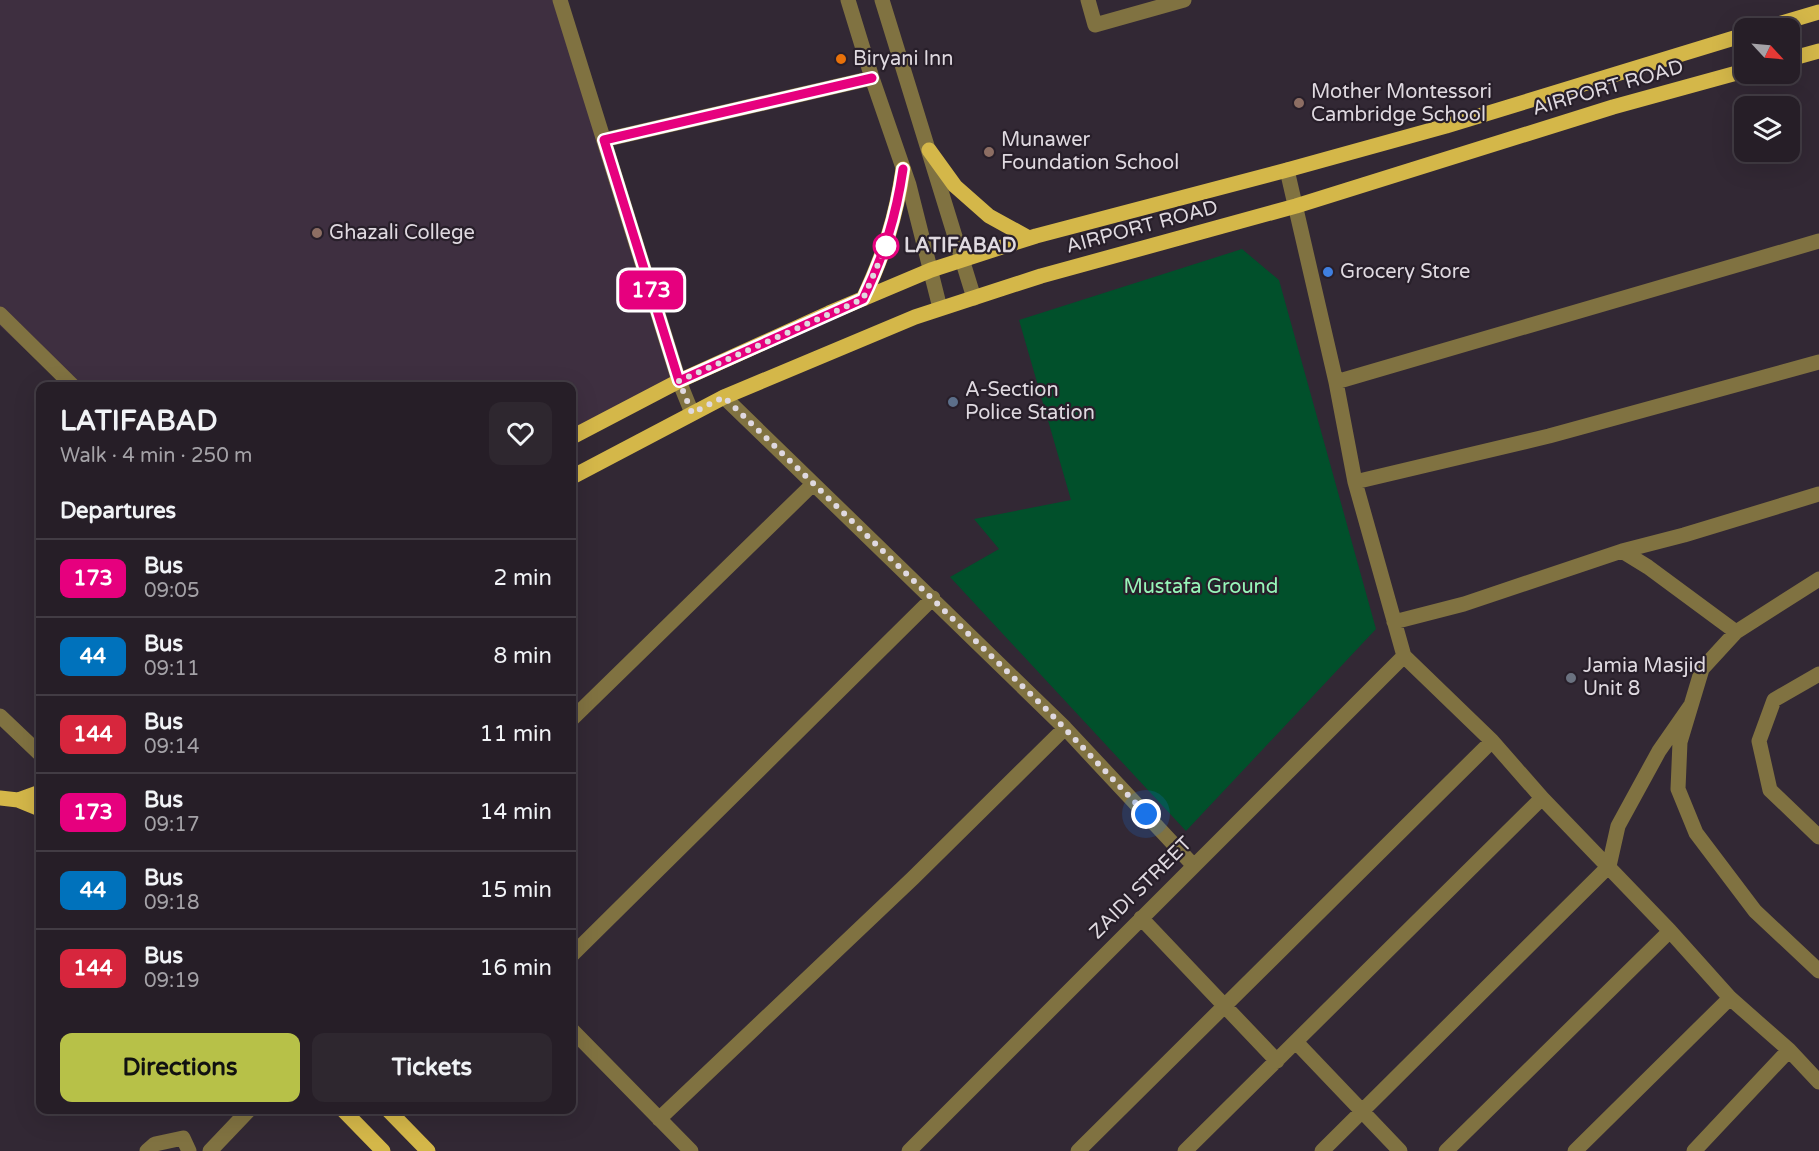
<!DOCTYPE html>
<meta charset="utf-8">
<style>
:root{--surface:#261e27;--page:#2e272f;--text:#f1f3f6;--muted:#a4a2a7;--line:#423c44;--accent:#b7c148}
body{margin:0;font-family:"Varela Round",sans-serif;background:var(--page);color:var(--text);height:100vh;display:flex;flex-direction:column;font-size:22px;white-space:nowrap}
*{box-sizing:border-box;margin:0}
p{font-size:20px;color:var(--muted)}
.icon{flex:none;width:33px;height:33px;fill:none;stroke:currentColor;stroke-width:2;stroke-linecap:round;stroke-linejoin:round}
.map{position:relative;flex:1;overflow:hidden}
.drawer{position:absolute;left:36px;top:382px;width:540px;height:732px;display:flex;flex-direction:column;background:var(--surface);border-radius:12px;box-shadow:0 6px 24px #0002,0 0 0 2px var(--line)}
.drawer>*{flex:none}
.badge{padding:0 12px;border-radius:9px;font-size:21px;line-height:39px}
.needle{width:39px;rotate:116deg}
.fabs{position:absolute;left:1734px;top:18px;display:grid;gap:12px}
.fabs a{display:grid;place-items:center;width:66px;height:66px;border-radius:12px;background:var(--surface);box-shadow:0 6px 24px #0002,0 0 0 2px var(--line);font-size:30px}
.you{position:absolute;width:30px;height:30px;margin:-15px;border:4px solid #fff;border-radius:50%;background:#1a73e8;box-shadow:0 0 0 9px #1a73e833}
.map>.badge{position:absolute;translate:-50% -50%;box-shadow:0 0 0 3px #fff}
h2{padding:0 24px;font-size:22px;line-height:54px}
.round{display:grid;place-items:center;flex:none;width:63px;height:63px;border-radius:12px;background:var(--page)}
.summary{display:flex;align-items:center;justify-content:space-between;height:102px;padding:0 24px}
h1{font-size:28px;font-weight:700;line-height:45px}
.primary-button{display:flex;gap:12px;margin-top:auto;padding:12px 24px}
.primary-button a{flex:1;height:69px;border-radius:12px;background:var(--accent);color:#111;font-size:24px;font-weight:700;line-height:69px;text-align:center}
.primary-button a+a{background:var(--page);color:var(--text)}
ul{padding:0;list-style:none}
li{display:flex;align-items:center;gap:18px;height:78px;padding:0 24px;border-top:2px solid var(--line)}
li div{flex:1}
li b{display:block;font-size:22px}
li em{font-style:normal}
li .badge{min-width:66px;font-weight:700;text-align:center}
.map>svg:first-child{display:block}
.built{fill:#3e2f40}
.green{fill:#01502b}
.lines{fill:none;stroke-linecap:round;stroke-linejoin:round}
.minor{stroke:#807241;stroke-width:15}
.major{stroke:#d4b749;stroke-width:15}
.line-casing{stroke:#fff;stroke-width:14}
.line{stroke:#e6007e;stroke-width:9}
.walk{stroke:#dfd9e0;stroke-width:6;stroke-dasharray:0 10.8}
.food-dot{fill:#e8710a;stroke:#281f2a;stroke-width:2}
.education-dot{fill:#8d6e63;stroke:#281f2a;stroke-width:2}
.stop-dot{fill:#fff;stroke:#e6007e;stroke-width:3}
.shop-dot{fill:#3f7fe0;stroke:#281f2a;stroke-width:2}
.service-dot{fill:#5c6f8a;stroke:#281f2a;stroke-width:2}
.worship-dot{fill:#6b7280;stroke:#281f2a;stroke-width:2}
.labels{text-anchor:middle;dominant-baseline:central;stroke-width:4.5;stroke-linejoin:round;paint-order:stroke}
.poi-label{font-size:20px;fill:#dfd9e0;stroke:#281f2a;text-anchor:start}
.street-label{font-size:20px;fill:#dfd9e0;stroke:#281f2a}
.stop-label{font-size:20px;font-weight:bold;fill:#dfd9e0;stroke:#281f2a;text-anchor:start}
.park-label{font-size:20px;fill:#97f6b9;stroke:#281f2a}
</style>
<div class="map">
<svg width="1819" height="1151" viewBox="0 0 1819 1151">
<rect width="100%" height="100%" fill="#322834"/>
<path class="built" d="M0 0H560L679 381 572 437V387H65L0 326Z"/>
<path class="green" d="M1242 249 1279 280 1376 629 1186 831 950 577 999 549 974 519 1071 500 1019 320Z"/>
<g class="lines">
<path class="minor" d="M560 0 679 381 692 413
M848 0 872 78 909 185 940 308
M882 0 974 298
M1088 0 1095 25 1184 0
M604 140 872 78
M1287 170 1336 382 1355 482 1404 656 1492 741 1542 798 1670 931 1730 998 1789 1050 1819 1082
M0 314 74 387
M1336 382 1819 241
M724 397 1065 728 1194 866
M1355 482 1549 436 1819 362
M1622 551 1648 567 1736 632
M1819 579 1736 632 1702 669 1680 742 1678 789 1696 833 1755 911 1819 971
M1394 622 1464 604 1622 551 1684 535 1819 494
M1819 674 1774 700 1759 741 1770 790 1819 837
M0 716 40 754
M572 719 813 484
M1141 918 1277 1061
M572 955 933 598
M572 1030 691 1151
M1296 1042 1400 1151
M659 1119 913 878 1065 728
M147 1151 155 1144 183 1138 189 1151
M210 1151 249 1110
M909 1151 1404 656
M1078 1151 1492 741
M1185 1151 1542 798
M1322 1151 1609 866 1618 826 1659 751 1691 705
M1446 1151 1670 931
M1575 1151 1730 998
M1694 1151 1789 1050"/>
<path class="major" d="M1765 28 1819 12
M1790 59 1819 51
M929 150 955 186 989 216 1029 238
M863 299C884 254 896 218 903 169
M572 437 679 381 829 313 931 270 1036 236 1287 170 1446 126 1744 35
M572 477 724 397 915 317 1041 276 1296 206 1613 107 1744 71
M0 798 18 800 40 809
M18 800 40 792
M343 1110 383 1151
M388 1110 428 1151"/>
</g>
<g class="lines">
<g class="line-casing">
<path id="line" d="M872 78 604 140 679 381 863 299C884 255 896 217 903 169"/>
</g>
<use href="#line" class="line"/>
<path class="walk" d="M886 246 863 299 679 381 692 413 724 397 1049 712 1146 814"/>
</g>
<circle class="food-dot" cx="841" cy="59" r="6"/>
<g class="education-dot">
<circle cx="1299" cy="103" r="6"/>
<circle cx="989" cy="152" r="6"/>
<circle cx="317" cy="233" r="6"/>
</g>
<circle class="stop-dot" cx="886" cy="246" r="12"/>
<circle class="shop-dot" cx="1328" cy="272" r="6"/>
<circle class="service-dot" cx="953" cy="402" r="6"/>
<circle class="worship-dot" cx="1571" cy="678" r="6"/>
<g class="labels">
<g class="poi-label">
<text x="853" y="59">Biryani Inn</text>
<text x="1311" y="92">Mother Montessori<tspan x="1311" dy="23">Cambridge School</tspan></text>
<text x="1001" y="140">Munawer<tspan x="1001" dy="23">Foundation School</tspan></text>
<text x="329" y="233">Ghazali College</text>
<text x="1340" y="272">Grocery Store</text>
<text x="965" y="390">A-Section<tspan x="965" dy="23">Police Station</tspan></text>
<text x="1583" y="666">Jamia Masjid<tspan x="1583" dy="23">Unit 8</tspan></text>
</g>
<g class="street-label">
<text transform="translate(1608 88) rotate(-16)">AIRPORT ROAD</text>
<text transform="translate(1142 227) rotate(-15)">AIRPORT ROAD</text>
<text transform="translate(1141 888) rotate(-45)">ZAIDI STREET</text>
</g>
<g class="stop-label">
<text x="904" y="246">LATIFABAD</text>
</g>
<g class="park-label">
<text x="1201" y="587">Mustafa Ground</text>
</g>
</g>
</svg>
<div class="fabs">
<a><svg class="needle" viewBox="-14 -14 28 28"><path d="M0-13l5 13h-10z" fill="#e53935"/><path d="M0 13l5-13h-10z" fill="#a4a2a7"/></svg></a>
<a><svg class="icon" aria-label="layers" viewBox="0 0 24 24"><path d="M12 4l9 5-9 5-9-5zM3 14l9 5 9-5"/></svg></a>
</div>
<div class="you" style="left:1146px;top:814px"></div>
<b class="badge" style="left:651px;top:290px;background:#e6007e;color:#fff">173</b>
<section class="drawer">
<div class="summary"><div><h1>LATIFABAD</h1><p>Walk · 4 min · 250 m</p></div><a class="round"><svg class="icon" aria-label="heart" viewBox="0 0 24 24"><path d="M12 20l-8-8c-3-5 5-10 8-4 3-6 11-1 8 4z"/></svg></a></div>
<h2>Departures</h2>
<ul>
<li><span class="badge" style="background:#e6007e;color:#fff">173</span><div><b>Bus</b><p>09:05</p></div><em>2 min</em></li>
<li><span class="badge" style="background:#0072bc;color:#fff">44</span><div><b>Bus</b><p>09:11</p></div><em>8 min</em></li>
<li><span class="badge" style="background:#d7263d;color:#fff">144</span><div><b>Bus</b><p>09:14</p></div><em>11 min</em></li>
<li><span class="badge" style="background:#e6007e;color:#fff">173</span><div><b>Bus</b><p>09:17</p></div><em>14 min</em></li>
<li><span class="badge" style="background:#0072bc;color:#fff">44</span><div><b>Bus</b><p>09:18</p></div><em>15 min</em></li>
<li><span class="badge" style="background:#d7263d;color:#fff">144</span><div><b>Bus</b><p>09:19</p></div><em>16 min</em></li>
</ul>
<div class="primary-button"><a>Directions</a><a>Tickets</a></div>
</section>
</div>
